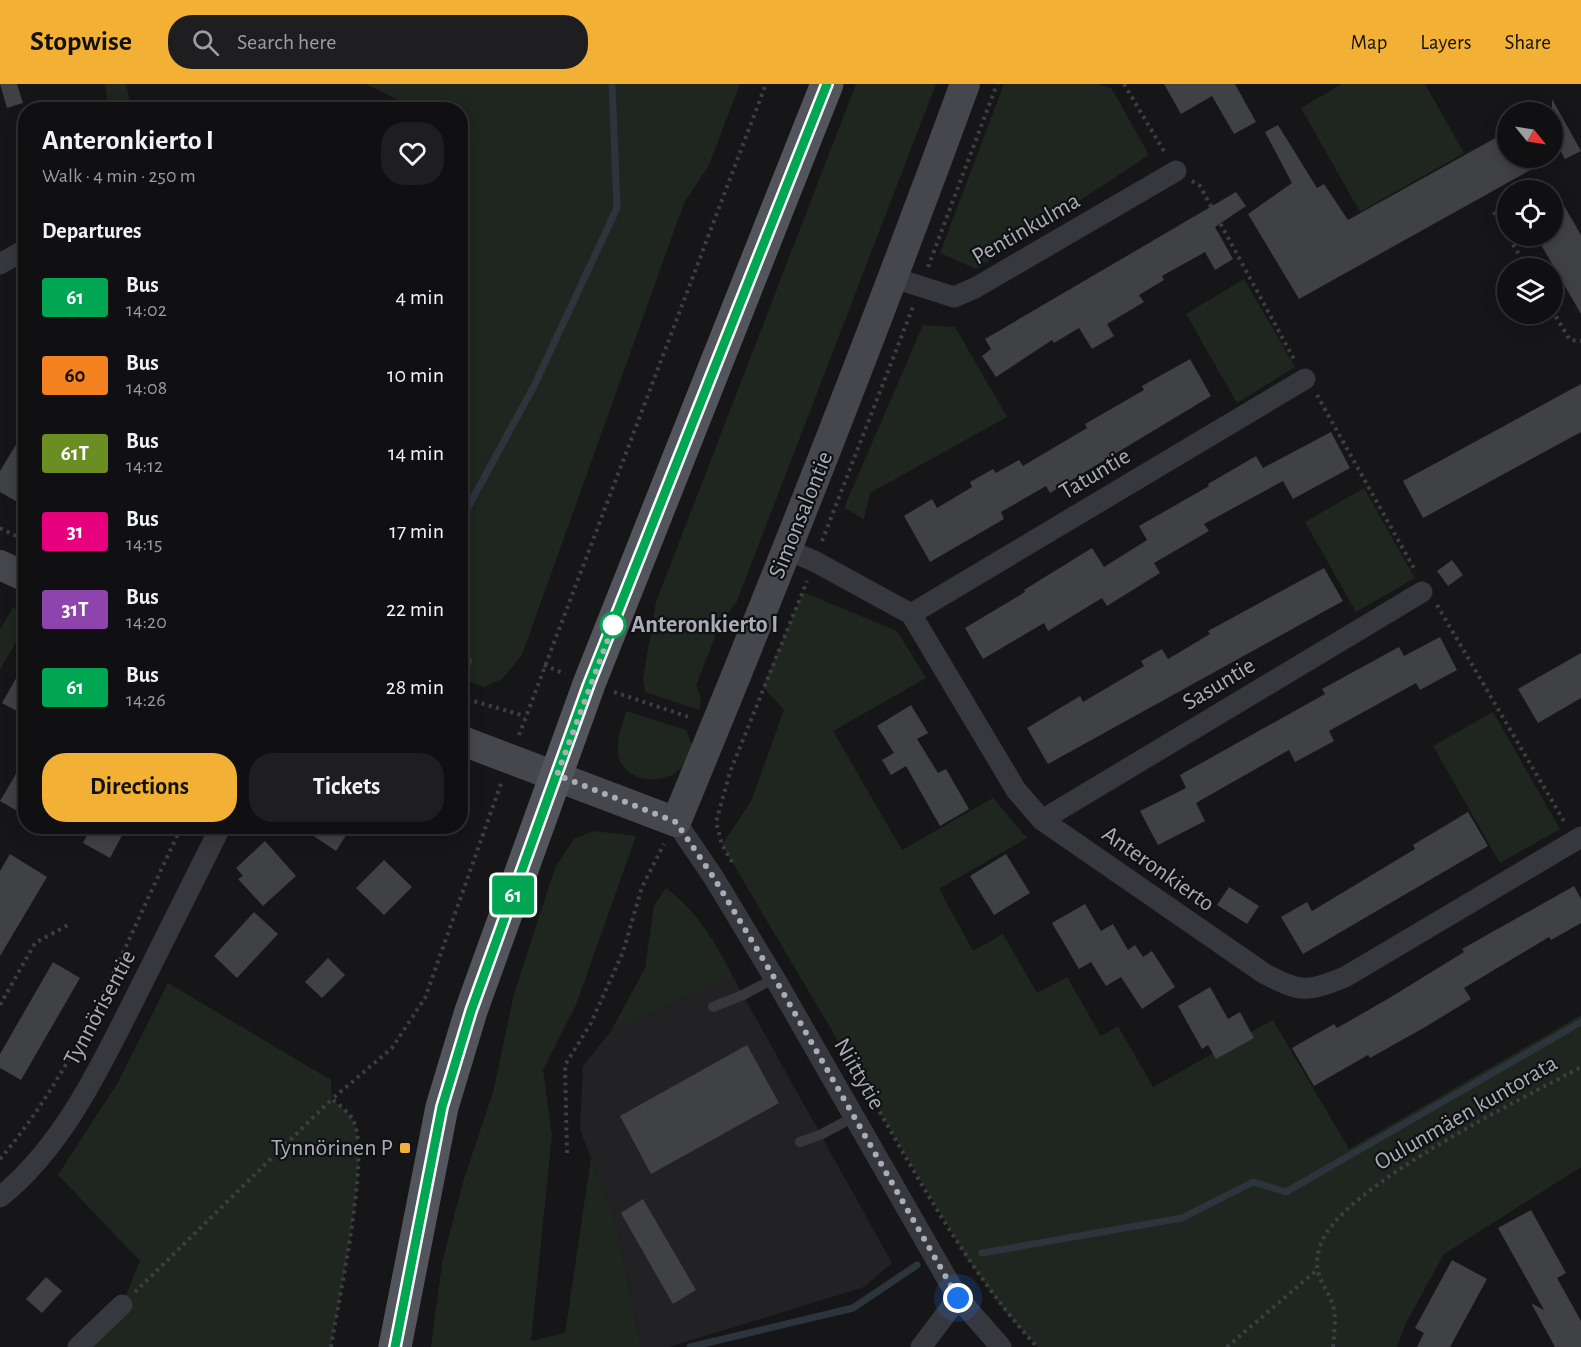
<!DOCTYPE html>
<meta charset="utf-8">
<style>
:root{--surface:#101012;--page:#1e1e20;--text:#f1f3f6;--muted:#9c9d9f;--line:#303032;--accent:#f2b134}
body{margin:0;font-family:"Alegreya Sans",sans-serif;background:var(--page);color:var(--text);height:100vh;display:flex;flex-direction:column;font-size:22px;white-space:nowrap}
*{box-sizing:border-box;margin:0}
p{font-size:20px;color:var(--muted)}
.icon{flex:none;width:33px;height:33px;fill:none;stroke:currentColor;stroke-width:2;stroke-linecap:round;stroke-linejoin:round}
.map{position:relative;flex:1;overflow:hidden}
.sheet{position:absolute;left:18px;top:18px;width:450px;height:732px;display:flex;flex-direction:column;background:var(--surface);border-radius:24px;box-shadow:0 3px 15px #0003,0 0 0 2px var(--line)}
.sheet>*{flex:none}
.badge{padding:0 12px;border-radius:4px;font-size:21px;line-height:39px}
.needle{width:39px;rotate:120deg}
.controls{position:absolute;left:1497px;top:18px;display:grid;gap:12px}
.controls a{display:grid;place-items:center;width:66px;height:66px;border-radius:50%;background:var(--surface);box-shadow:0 3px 15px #0003,0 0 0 2px var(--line);font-size:30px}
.you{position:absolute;width:30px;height:30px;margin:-15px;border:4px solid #fff;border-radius:50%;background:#1a73e8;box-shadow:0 0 0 9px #1a73e833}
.map>.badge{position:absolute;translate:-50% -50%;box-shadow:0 0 0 3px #fff}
h2{padding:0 24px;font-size:22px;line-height:54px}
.round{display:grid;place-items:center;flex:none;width:63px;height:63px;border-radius:24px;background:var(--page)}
.headline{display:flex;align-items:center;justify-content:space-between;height:102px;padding:0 24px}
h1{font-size:28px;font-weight:600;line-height:45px}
.primary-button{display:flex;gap:12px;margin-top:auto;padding:12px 24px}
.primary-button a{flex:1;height:69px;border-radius:24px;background:var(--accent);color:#111;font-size:24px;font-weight:600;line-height:69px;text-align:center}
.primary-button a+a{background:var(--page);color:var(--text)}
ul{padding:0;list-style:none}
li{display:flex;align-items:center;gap:18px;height:78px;padding:0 24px}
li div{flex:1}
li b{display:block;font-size:22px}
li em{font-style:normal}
li .badge{min-width:66px;font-weight:700;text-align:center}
header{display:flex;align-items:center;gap:36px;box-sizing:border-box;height:84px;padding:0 30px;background:var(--accent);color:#111}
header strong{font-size:28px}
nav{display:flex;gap:33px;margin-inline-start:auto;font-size:21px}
.search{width:420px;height:54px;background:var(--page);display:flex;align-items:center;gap:15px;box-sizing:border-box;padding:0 21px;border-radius:24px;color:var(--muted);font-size:22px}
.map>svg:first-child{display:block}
.built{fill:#222225}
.green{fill:#1e261f}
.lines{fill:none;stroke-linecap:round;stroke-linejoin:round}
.stream{stroke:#2c353c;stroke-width:7}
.building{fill:#404145}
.path{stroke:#3d3f44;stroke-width:4;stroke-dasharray:3 4.5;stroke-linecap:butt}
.lane{stroke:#37383d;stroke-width:10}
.street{stroke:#37383d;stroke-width:21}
.secondary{stroke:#45474d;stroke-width:30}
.primary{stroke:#53555c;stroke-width:33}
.line-casing{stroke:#fff;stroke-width:14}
.line{stroke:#00a651;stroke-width:9}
.walk{stroke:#a8adb8;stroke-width:6;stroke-dasharray:0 10.8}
.stop-dot{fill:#fff;stroke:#00a651;stroke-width:3}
.poi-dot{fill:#f2b134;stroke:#111113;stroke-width:2}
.labels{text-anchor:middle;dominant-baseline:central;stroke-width:4.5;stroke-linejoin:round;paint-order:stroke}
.street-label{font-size:24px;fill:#a8adb8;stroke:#111113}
.stop-label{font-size:24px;font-weight:bold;fill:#a8adb8;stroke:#111113;text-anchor:start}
.poi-label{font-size:24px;fill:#a8adb8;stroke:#111113;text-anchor:end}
</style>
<header>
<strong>Stopwise</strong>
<div class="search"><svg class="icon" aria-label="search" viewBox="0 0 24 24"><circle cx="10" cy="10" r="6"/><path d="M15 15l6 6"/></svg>Search here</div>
<nav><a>Map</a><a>Layers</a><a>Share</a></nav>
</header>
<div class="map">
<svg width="1581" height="1263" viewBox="0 0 1581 1263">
<rect width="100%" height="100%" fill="#161618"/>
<path class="built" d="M733 893 892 1179 864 1203 669 1263H641L615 1135 580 1046 583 982 611 947Z"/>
<path class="green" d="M105 0H126L131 25H109Z
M366 0H740L709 81 684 119 522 571 502 595 484 603 460 594V26L417 25Z
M856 0H936L737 517 721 538 696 601 701 614 699 626 645 608 643 595 656 518Z
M1004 0H1099L1112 5 1149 71 976 185 940 169Z
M1342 0H1425L1464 69 1360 128 1301 24Z
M1244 195 1295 283 1237 319 1186 230Z
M923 241 955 243 1007 333 870 409 864 435 844 424Z
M1364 404 1415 494 1356 528 1305 438Z
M803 508 897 547 926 594 833 647 902 766 993 714 1027 754 939 805 973 867 1003 850 1037 909 1067 893 1101 952 1118 942 1153 1003 1273 936 1349 1065 1581 931V1083L1444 1170 1405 1241 1397 1263H1037L1005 1227 968 1176 722 761 751 717 784 626 763 603Z
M13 523 25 530V542L0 586V546Z
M626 627 686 646 692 661C689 669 686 681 679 686 663 701 627 699 619 674 615 658 622 643 626 627Z
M1493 628 1560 745 1500 779 1433 662Z
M594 747 636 752 576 921 543 986 552 1051 531 1257 565 1249 591 1074 615 1135 641 1263H431L442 1179 463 1098 493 1008 514 910 555 784 574 755Z
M666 804C698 828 715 858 733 893L611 947 645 884 654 822Z
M168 899 331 996 332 1015C339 1021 350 1029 354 1038 370 1075 338 1217 331 1263H78L122 1221 140 1177 58 1091 118 998Z"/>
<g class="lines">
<path class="stream" d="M460 438 534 302 617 124 612 0
M982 1169 1182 1134 1253 1098 1286 1108 1581 938
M690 1263 853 1224 917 1181"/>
</g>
<path class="building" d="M0 0H17L23 19 7 24Z
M1164 0H1235L1256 38 1234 50 1212 12 1181 30Z
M1552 15 1581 67 1565 75 1552 51Z
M1278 41 1317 104 1324 100 1348 136 1508 47V74H1552L1299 215 1248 130 1292 99 1265 48Z
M1552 101 1581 151V230L1536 152H1552Z
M1236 108 1246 122 1215 143 1233 175 1215 186 1205 168 1162 192 1164 196 1139 211 1144 218 1107 240 1114 252 1092 265 1079 244 1054 259 1052 256 996 293 982 272 991 265 985 255Z
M1190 275 1211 312 1050 409 1046 402 1001 428 1004 435 930 478 904 432 932 415 937 424 972 403 970 398 993 385 996 389 1019 376 1023 382 1087 344 1085 340 1144 306 1142 302Z
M1581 300V348L1423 434 1403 397Z
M26 344V423L0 408V387Z
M1331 348 1350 384 1293 415 1283 397 1204 440 1209 447 1154 479 1160 489 1107 522 1102 514 1048 547 1044 539 983 575 965 544 1025 508 1024 506 1092 464 1104 483 1147 456 1139 442 1209 402 1208 400 1256 372 1263 384Z
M1452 476 1463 491 1448 502 1437 487Z
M1324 484 1343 517 1048 680 1027 644 1080 612 1083 618 1144 582 1141 577 1162 565 1168 575 1210 550 1208 547Z
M1440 553 1457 586 1420 606 1416 599 1329 647 1334 657 1295 678 1289 666 1196 719 1205 737 1158 761 1140 727 1186 704 1180 691 1325 610 1322 605 1399 563 1404 572Z
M1581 569V614L1538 639 1518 605Z
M26 577V632L2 619Z
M911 621 928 649 917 655 938 689 946 685 969 725 940 742 906 682 891 691 882 676 894 669 877 642Z
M26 673V732L0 717Z
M1468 728 1488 762 1303 870 1281 833 1307 818 1312 827 1415 765 1413 761Z
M92 742H127L110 774 83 759Z
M299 742H352L336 767Z
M265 757 296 792 263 822 238 795 243 792 236 784Z
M10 770 47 793 0 872V787Z
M1006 770 1030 809 994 831 970 792Z
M384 776 412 803 384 831 356 804Z
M1574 802 1581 815V839L1551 856 1549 853 1464 904 1471 915 1427 942 1370 974 1368 971 1314 1002 1292 964 1334 940 1337 944 1391 913 1464 868 1462 865Z
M1229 803 1259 822 1247 840 1217 821Z
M1085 820 1101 847 1113 840 1128 866 1135 861 1143 873 1152 867 1175 903 1142 925 1121 893 1106 902 1091 878 1079 885 1052 839Z
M254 828 278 850 237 894 214 872Z
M328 874 345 891 322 914 305 898Z
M53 878 80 894 21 996 0 984V970Z
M1210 903 1228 935 1240 928 1254 954 1216 975 1208 961 1202 965 1178 922Z
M747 961 779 1019 651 1090 620 1032Z
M643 1115 696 1206 673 1220 621 1129Z
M1531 1126 1566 1189 1557 1194 1581 1237V1263H1555L1531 1219 1544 1226 1498 1144Z
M1452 1176 1487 1195 1450 1263H1417L1424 1249 1415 1244Z
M46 1193 62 1207 42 1229 26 1215Z"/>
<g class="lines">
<path class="path" d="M1124 0 1165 69
M1192 97 1200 102 1295 277
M1494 128 1527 184
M928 183 997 0
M1552 226 1570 256 1581 257
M1317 311 1416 488
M0 444 26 457
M822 457 914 220
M1437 521 1565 739
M544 581 565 590
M614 608 692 634
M460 613 525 632
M519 651 766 0
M732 778 722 761 716 738 730 688 807 497
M0 921 35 859 68 841
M842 963C903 1065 957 1175 1037 1263
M567 1069 565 981 591 939 623 868 642 803 664 760
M0 1075C83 977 126 856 182 742
M135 1208 332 1015
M331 1263C338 1217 370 1075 354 1038 350 1029 339 1021 332 1015L392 964 425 914 502 697
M1227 1263 1318 1185
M1333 1263C1334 1252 1336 1237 1334 1226 1329 1201 1310 1195 1320 1162 1338 1104 1524 1014 1581 983"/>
<path class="lane" d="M460 593 467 577
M713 923 743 911 775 894
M800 1058 820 1051 854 1033"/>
<path class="street" d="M0 180 26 165
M894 194 954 213 975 204 1176 87
M788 466 814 477 911 530 1016 706 1042 736 1265 890C1302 909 1307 908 1345 893L1581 753
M911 530 1305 295
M1042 736 1422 508
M676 738 714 794 778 900 958 1214 1001 1263
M0 1113C64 1062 101 981 137 910 165 854 193 798 221 742
M78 1263 122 1221
M921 1263 958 1214"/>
<path class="secondary" d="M0 481 26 493
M460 656 676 738C777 494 874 248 965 0"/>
<path class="primary" d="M395 1263 442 1023 471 927 589 600 827 0"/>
</g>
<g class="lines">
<g class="line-casing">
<path id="line" d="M395 1263 442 1023 471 927 589 600 827 0"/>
</g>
<use href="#line" class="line"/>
<path class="walk" d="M613 541 616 534 557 691 676 738 714 794 778 900 958 1214"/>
</g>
<circle class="stop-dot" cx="613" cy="541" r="12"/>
<rect class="poi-dot" x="399" y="1058" width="12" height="12" rx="3"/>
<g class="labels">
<g class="street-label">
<text transform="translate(1026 145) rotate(-30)">Pentinkulma</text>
<text transform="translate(1095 390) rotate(-31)">Tatuntie</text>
<text transform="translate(801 431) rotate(-68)">Simonsalontie</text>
<text transform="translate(1219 600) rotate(-31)">Sasuntie</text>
<text transform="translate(1158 785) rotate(35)">Anteronkierto</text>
<text transform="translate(100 924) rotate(-62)">Tynnörisentie</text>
<text transform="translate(859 990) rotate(60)">Niittytie</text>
<text transform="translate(1466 1029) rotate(-30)">Oulunmäen kuntorata</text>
</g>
<g class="stop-label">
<text x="631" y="541">Anteronkierto I</text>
</g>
<g class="poi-label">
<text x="393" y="1064">Tynnörinen P</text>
</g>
</g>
</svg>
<div class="controls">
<a><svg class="needle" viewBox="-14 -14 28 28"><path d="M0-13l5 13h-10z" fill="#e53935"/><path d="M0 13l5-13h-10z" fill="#9c9d9f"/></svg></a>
<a><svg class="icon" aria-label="locate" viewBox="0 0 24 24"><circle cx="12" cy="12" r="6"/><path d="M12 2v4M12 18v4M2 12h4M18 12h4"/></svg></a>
<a><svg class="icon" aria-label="layers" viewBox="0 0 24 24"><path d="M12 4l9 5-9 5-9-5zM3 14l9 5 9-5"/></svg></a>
</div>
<div class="you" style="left:958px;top:1214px"></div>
<b class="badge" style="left:513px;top:811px;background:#00a651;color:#fff">61</b>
<section class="sheet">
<div class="headline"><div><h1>Anteronkierto I</h1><p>Walk · 4 min · 250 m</p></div><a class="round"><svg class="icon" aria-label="heart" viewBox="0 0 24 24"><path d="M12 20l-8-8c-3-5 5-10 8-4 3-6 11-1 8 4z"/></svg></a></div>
<h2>Departures</h2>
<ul>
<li><span class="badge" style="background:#00a651;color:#fff">61</span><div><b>Bus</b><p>14:02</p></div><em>4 min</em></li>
<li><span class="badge" style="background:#f58220;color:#111">60</span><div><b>Bus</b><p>14:08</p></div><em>10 min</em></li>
<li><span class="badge" style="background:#6b8e23;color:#fff">61T</span><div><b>Bus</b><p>14:12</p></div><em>14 min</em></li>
<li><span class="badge" style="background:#e6007e;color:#fff">31</span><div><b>Bus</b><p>14:15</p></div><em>17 min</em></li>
<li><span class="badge" style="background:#8e44ad;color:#fff">31T</span><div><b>Bus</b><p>14:20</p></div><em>22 min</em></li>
<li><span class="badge" style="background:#00a651;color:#fff">61</span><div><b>Bus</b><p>14:26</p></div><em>28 min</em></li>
</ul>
<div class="primary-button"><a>Directions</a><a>Tickets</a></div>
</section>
</div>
